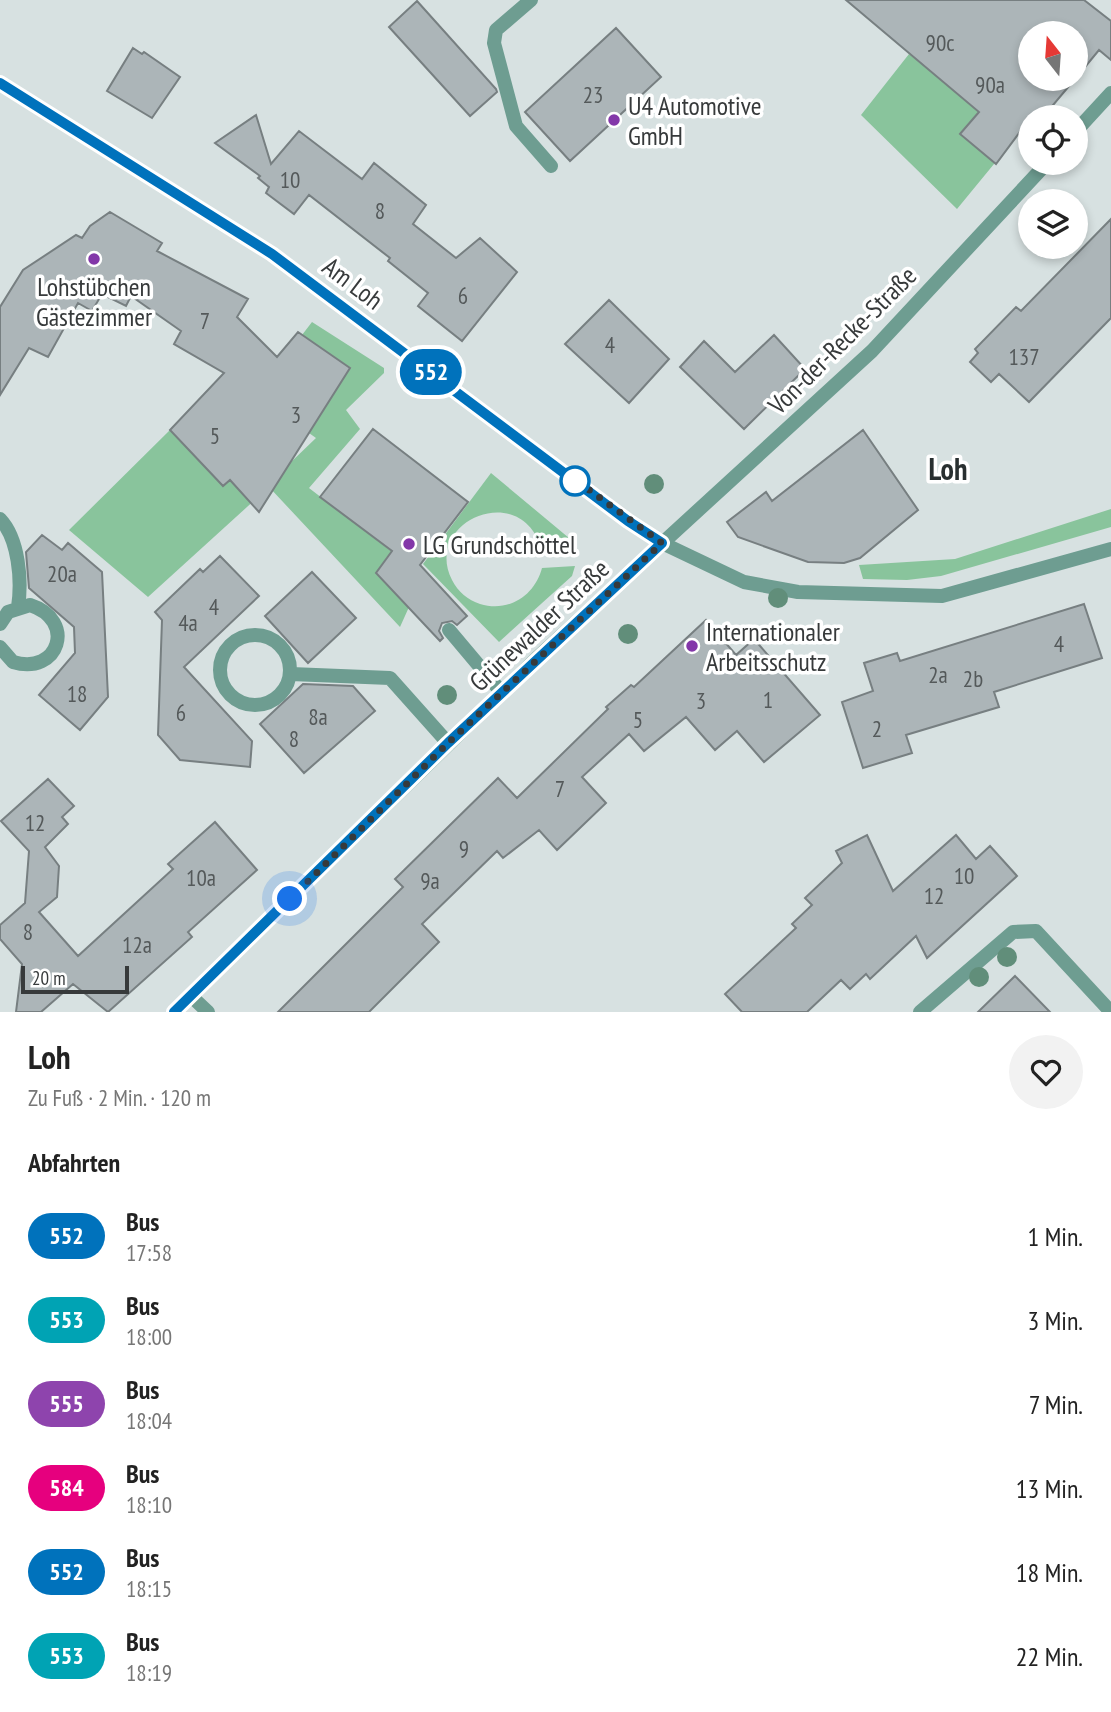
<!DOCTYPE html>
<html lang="de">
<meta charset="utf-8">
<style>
:root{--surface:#fff;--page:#f2f2f2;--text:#222;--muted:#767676}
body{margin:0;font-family:"PT Sans Narrow",sans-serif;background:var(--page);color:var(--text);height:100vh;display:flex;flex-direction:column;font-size:26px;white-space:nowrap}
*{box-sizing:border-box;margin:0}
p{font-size:23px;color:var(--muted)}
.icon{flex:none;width:38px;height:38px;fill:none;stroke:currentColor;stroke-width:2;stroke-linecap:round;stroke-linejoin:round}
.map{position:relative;height:1012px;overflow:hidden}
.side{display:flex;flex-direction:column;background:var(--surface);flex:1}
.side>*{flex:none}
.badge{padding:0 14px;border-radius:23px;font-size:24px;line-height:46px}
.needle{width:46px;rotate:343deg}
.tools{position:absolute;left:1018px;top:21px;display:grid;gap:14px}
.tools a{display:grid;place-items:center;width:70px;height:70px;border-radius:50%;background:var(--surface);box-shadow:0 4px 10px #0003;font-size:35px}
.scale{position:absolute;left:21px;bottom:18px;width:108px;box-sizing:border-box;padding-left:7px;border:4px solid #373a3b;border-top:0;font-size:19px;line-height:24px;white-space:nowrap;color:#373a3b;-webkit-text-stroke:5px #fff;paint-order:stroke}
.you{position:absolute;width:35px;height:35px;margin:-18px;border:5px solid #fff;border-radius:50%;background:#1a73e8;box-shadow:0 0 0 10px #1a73e833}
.map>.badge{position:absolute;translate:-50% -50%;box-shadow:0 0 0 4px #fff}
h2{padding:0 28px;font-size:26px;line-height:63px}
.round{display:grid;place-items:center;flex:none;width:74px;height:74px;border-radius:37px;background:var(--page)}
.overview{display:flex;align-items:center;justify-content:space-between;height:119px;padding:0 28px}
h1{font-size:33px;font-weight:800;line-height:52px}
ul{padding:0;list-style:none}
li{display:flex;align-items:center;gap:21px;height:84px;padding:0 28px}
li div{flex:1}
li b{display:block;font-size:26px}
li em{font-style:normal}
li .badge{min-width:77px;font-weight:700;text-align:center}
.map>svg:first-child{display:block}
.green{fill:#89c49c}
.building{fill:#acb5b8;stroke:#777f81;stroke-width:2}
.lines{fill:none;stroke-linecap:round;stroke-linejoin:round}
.service{stroke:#6e9d91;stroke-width:14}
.minor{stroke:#6e9d91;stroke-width:14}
.tertiary{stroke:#6e9d91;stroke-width:14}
.tree{fill:#618e7a}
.line-casing{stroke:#fff;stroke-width:16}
.line{stroke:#0072bc;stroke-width:10}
.walk{stroke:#373a3b;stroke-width:7;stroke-dasharray:0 12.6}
.poi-dot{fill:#8337a9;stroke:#fff;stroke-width:2.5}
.stop-dot{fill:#fff;stroke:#0072bc;stroke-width:3.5}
.labels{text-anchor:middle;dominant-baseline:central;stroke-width:7;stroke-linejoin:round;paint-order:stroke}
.number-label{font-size:23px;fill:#54595a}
.poi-label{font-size:26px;fill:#373a3b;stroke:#fff;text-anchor:start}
.street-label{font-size:26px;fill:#373a3b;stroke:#fff}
.quarter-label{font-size:30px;font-weight:bold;fill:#282f30;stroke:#fff}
</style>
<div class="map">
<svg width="1111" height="1012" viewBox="0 0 1111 1012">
<rect width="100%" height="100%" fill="#d7e1e1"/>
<path class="green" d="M909 54 935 74 1003 95 1031 119 957 209 861 115Z
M312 322 384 368V373L346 410 360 429 309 488 404 561 399 566 387 557 376 573 409 607 400 627 269 487 148 597 69 530 170 430 223 486 266 446 290 463 316 438 309 433 350 368 302 335Z
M491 473 569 538 575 549 542 551C523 478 422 521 452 580 458 592 468 600 480 604 509 613 535 595 542 568L575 566 572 576 499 642 423 564Z
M1111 509V527L941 576 907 580 863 579 859 565 955 559Z"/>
<path class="building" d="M846 0H1084L1111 21V60L1099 50 1076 78V33H1031V79H1075L1043 117H1031L996 164 960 134 979 112Z
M417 1 496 89 497 92 470 116 389 27Z
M616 28 661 77 570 161 525 112Z
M133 48 142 54 144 52 180 77 152 118 107 91Z
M256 115 271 164 299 131 362 179 374 163 426 205 413 224 456 258 480 238 517 272 462 341 418 306 428 293 388 261 390 258 309 195 294 214 266 193 269 187 258 178 260 176 215 143Z
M110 212 162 243 157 251 248 299 237 317 277 357 298 332 350 368 259 512 230 480 223 486 170 430 224 373 174 344 181 331 131 296 126 306 102 294 92 311 78 303 48 357 29 348 0 395V307L23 270 76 235 82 238 90 226Z
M1111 219V318L1029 402 999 374 991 382 970 362 978 353 975 349 1016 307 1021 311Z
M609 300 669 359 629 403 565 344Z
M774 335 805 369 744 429 680 367 704 341 735 372Z
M373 429 468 502 420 565 467 616 457 625 452 621 442 623 439 631 443 638 440 641 376 573 392 551 320 497Z
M863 430 918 510 860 558 844 563 808 562 738 537 727 522 766 492 772 501Z
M42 535 62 550 68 543 102 572 108 697 80 730 39 695 75 653 74 627 29 588 26 552Z
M220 556 259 596 184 667 252 741 250 767 180 760 158 735 162 620 155 612 200 569 203 572Z
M312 572 356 618 308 663 265 616Z
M1084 604 1102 658 994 692 999 707 906 735 912 753 863 768 842 702 873 691 864 663 897 653 900 661Z
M706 620 736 655 754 639 820 715 764 762 737 731 715 750 686 717 644 751 629 734 582 777 606 803 557 850 539 830 503 858 497 851 422 924 439 942 369 1012H278L403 887 395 879 498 778 517 798 608 709 606 707 631 685 634 687Z
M303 684 353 686 375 711 304 773 260 724Z
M48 779 74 806 62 817 68 824 45 847 59 866 57 897 39 912 78 956 173 869 168 864 215 822 257 870 188 932 192 937 108 1012 73 984 41 1012H16L22 964 0 939V925L25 903 29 851 1 821Z
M867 835 893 891 956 835 976 859 990 846 1017 876 927 958 916 936 870 979 866 974 850 989 841 980 807 1012H742L725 994 796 928 792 924 812 905 805 898 842 863 836 851Z
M1015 976 1050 1012H978Z"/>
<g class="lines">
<path class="service" d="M449 630 502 693
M191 996 208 1012"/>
<path class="minor" d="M531 0 496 30 494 43 516 126 551 166
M0 83 272 254 628 521 662 543 744 582 798 592 942 596 1111 549
M0 519C19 539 22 581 18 607
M0 624 8 612 30 605C77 620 59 676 13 662L0 647
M220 670a35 35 0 1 1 70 0a35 35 0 1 1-70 0Z
M291 674 390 678 448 743
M920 1012 1013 932 1036 931 1111 1012"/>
<path class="tertiary" d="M1076 131 1111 93
M174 1012 537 658 872 351 1047 163"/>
</g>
<g class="tree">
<circle cx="654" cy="484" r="10"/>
<circle cx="778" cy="598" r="10"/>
<circle cx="628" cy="634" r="10"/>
<circle cx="447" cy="695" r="10"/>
<circle cx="1007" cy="957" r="10"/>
<circle cx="979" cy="977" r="10"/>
</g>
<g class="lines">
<g class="line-casing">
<path id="line" d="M0 83 272 254 628 521 662 543 448 743 174 1012"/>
</g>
<use href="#line" class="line"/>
<path class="walk" d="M290 899 448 743 662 543 570 476 575 481"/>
</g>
<g class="poi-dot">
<circle cx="614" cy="120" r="7"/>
<circle cx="94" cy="259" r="7"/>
<circle cx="409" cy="544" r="7"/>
<circle cx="692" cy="646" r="7"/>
</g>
<circle class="stop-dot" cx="575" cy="481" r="14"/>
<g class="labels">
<g class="number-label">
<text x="940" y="42">90c</text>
<text x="990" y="84">90a</text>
<text x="593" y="94">23</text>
<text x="290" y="179">10</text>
<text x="380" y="210">8</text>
<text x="463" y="295">6</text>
<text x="205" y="320">7</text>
<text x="610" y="344">4</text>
<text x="1024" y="356">137</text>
<text x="296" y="414">3</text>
<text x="215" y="435">5</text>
<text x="62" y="573">20a</text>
<text x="214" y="606">4</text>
<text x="188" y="622">4a</text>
<text x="1059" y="643">4</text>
<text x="938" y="674">2a</text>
<text x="973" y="678">2b</text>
<text x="77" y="693">18</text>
<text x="768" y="699">1</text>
<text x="701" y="700">3</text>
<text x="181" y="712">6</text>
<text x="318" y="716">8a</text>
<text x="638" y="719">5</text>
<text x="877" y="728">2</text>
<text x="294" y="738">8</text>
<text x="560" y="788">7</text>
<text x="35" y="822">12</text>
<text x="464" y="848">9</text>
<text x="964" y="875">10</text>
<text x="201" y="877">10a</text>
<text x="430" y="880">9a</text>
<text x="934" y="895">12</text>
<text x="28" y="931">8</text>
<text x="137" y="944">12a</text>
</g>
<g class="poi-label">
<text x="628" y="105">U4 Automotive<tspan x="628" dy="30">GmbH</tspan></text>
<text x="94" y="286" text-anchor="middle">Lohstübchen<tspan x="94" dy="30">Gästezimmer</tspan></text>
<text x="423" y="544">LG Grundschöttel</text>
<text x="706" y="631">Internationaler<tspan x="706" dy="30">Arbeitsschutz</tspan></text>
</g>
<g class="street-label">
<text transform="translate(353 283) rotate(37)">Am Loh</text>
<text transform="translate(842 340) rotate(-45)">Von-der-Recke-Straße</text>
<text transform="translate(539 625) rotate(-43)">Grünewalder Straße</text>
</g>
<g class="quarter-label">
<text x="948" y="468">Loh</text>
</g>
</g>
</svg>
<div class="tools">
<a><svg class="needle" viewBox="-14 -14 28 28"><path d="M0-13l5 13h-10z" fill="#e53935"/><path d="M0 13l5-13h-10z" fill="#767676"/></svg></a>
<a><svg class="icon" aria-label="locate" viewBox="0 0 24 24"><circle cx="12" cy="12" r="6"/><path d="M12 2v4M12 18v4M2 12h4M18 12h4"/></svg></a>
<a><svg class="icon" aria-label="layers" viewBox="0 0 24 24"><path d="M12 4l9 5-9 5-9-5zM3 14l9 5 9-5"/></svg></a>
</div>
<div class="scale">20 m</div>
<div class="you" style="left:290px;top:899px"></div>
<b class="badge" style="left:431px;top:372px;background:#0072bc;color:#fff">552</b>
</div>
<section class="side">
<div class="overview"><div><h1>Loh</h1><p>Zu Fuß · 2 Min. · 120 m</p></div><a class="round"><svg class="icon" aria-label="heart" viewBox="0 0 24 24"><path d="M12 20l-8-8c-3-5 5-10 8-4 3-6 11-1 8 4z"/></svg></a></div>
<h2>Abfahrten</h2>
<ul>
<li><span class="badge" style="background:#0072bc;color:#fff">552</span><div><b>Bus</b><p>17:58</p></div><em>1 Min.</em></li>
<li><span class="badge" style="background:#00a3b4;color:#fff">553</span><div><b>Bus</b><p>18:00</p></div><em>3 Min.</em></li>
<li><span class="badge" style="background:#8e44ad;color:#fff">555</span><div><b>Bus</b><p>18:04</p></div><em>7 Min.</em></li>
<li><span class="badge" style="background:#e6007e;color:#fff">584</span><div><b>Bus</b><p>18:10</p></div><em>13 Min.</em></li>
<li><span class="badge" style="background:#0072bc;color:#fff">552</span><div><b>Bus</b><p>18:15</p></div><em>18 Min.</em></li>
<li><span class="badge" style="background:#00a3b4;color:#fff">553</span><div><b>Bus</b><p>18:19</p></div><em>22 Min.</em></li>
</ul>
</section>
